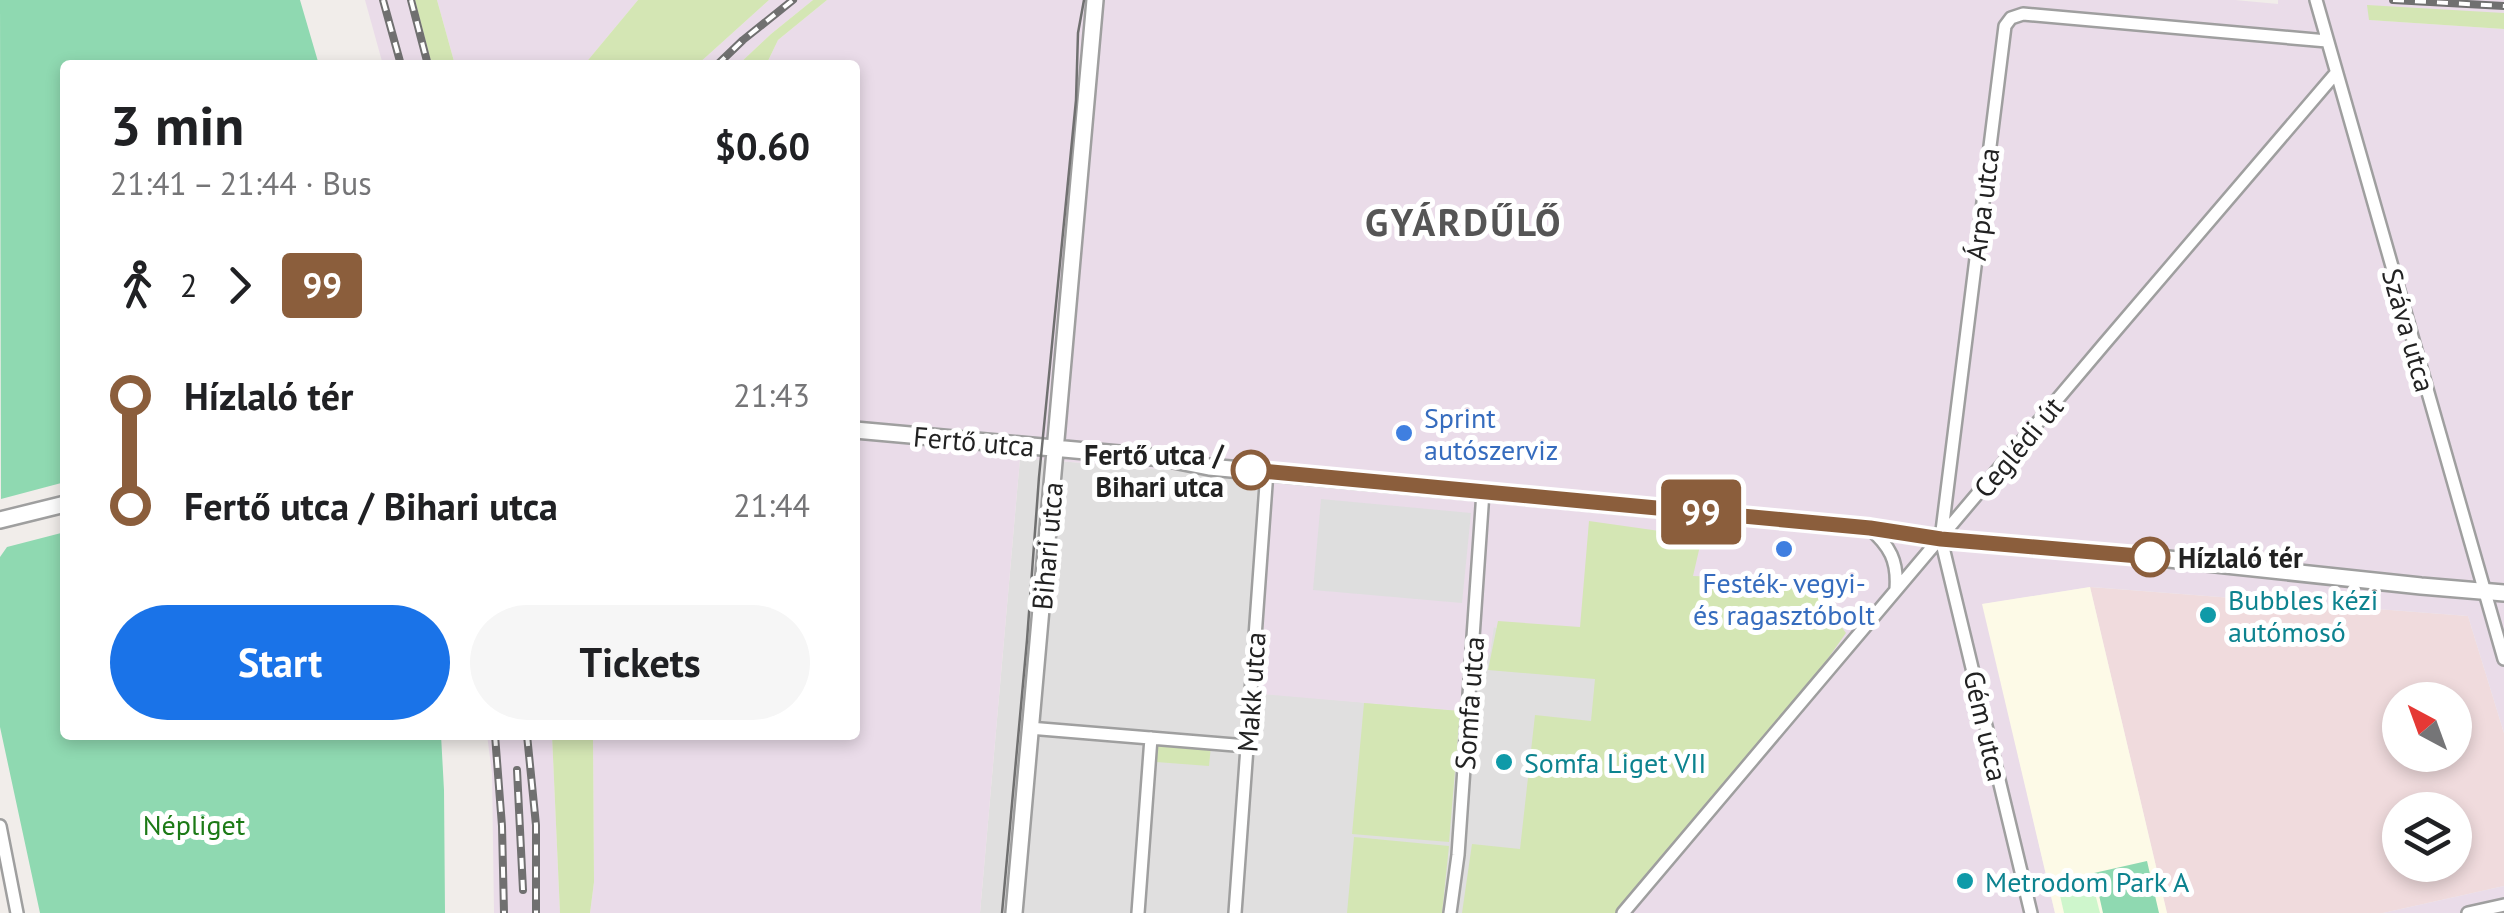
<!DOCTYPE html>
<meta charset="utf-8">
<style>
:root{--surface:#fff;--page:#f6f6f6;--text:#202124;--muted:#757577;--accent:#1a73e8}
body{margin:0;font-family:"PT Sans",sans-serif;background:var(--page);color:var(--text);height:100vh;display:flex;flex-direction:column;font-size:38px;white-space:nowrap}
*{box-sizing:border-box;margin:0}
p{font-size:32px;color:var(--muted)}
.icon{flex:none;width:55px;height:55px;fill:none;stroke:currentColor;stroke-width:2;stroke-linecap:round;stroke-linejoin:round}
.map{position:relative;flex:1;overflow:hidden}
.panel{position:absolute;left:60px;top:60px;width:800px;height:680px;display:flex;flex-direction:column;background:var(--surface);border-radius:10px;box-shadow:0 5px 15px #0003}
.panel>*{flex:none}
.badge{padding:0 20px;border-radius:8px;font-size:35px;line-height:65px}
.needle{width:65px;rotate:319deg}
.tools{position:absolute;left:2382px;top:682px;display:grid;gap:20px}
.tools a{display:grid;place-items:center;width:90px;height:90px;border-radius:50%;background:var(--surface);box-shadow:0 5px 15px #0003;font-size:50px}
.map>.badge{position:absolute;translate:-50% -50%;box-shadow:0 0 0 5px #fff}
.legs{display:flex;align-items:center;gap:15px;height:110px;padding:0 50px;font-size:32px}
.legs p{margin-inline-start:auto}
.head{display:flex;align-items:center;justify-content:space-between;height:170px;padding:0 50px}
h1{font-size:55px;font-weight:800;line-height:75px}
.primary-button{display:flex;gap:20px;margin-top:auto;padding:20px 50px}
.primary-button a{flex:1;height:115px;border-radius:60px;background:var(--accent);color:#fff;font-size:40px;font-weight:800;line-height:115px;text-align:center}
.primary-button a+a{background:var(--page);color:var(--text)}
ul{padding:0 50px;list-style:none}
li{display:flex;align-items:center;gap:35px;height:110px;font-size:38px}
li i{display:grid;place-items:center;width:15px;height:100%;margin:0 12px;background:currentColor}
li i::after{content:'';width:25px;height:25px;margin:-12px;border:8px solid;border-radius:50%;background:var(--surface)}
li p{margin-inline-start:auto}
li:first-child i{background:linear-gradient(#0000 50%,currentColor 0)}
li:last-child i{background:linear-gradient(currentColor 50%,#0000 0)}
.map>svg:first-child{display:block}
.residential{fill:#e0dfdf}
.commercial{fill:#f0dbdd;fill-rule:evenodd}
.industrial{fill:#eadce9}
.education{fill:#fdfae7}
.grass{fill:#d4e6b4}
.park{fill:#cef6cc}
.pitch{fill:#8fd9b1}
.parking{fill:#dedede}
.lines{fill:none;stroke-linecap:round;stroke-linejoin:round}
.minor-casing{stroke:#9f9f9f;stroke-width:16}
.tertiary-casing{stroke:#9f9f9f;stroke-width:20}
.minor{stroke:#fff;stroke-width:11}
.tertiary{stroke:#fff;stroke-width:15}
.tram{stroke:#707070;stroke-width:2.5}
.rail-casing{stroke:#707070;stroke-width:8}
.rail{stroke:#fff;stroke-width:4;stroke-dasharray:11;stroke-linecap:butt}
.line-1-casing{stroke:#fff;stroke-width:22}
.line-1{stroke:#8b5e3c;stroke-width:15}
.shop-dot{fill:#3f7fe0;stroke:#fff;stroke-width:4}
.stop-1-dot{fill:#fff;stroke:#8b5e3c;stroke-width:5}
.culture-dot{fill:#0f9aa8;stroke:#fff;stroke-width:4}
.labels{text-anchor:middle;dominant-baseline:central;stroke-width:10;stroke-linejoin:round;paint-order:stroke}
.street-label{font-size:28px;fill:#222;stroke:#fff}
.shop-label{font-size:28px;fill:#366cbe;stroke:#fff;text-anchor:start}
.stop-label{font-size:28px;font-weight:bold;fill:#222;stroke:#fff;text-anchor:end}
.culture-label{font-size:28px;fill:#0d838f;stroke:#fff;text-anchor:start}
.park-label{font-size:28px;fill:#1c7a16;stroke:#fff}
.district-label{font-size:38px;font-weight:bold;letter-spacing:2.5px;fill:#555;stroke:#fff}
</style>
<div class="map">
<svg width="2504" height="913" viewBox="0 0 2504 913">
<rect width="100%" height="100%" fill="#f1edea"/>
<path class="residential" d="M1020 458 1272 478 1260 693 1460 711 1490 653 1493 627 1569 635 1611 668 1596 913H980Z"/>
<path class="commercial" d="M2090 587 2468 616 2504 733V886L2383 913H2167ZM2400 700H2455V755H2400ZM2400 810H2455V865H2400Z"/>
<path class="industrial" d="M365 0H415L432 65H383Z
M437 0H638L584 65H455Z
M769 0H813L771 34 738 65H697Z
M827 0H2235L2278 4V0H2504V13L2370 20 2504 29V733L2468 616 2091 587 1983 604 2055 913H1596L1611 668 1568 635 1494 627 1490 653 1460 711 1260 694 1272 478 1020 458 980 913H590L594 882 593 735H855V65H766L778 40Z
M487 735H552L560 913H494L492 773Z
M2504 886V913H2383Z"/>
<path class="education" d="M2090 587 2167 913H2055L1982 604Z"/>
<path class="grass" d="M415 0H437L455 65H432Z
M638 0H769L697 65H584Z
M813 0H827L778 40 766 65H738L771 34Z
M2367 5 2504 13V29L2369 20Z
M1589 521 1702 537 1693 576 1807 580 1846 633 1776 732 1623 913H1462L1472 844 1520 849 1535 715 1591 721 1595 679 1488 670 1498 621 1580 627Z
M1364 703 1460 711 1449 842 1352 834Z
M552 735H593L594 882 590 913H560Z
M1158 742 1211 746 1209 766 1156 762Z
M1354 837 1449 846 1442 913H1347Z"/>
<path class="park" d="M2090 874 2100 913H2064L2057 882Z"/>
<path class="pitch" d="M0 0H300L319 65H65V482L1 499Z
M65 532V735H441L444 790 445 913H40L0 727V557L7 547Z
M2147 861 2159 913H2103L2094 873Z"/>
<path class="parking" d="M1321 499 1471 513 1462 603 1313 590Z"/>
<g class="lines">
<g class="minor-casing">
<path id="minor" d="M2316 0 2504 659
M1869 528C1890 546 1898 561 1896 589
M1029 728 1247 746
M0 826 17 913
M1138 913 1151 738
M1235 913 1267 471
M1450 913 1458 855 1483 492
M1623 913 2105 343 2336 73
M2031 913 1941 539 2005 26 2011 18 2023 14 2327 41
M2468 913 2504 905"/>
</g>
<g class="tertiary-casing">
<path id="tertiary" d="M855 430 1163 458 1209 467 1869 528 1941 539 2159 558 2421 586 2504 593
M0 520 65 504
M1014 913 1095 0"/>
</g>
<use href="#minor" class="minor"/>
<use href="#tertiary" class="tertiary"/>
<path class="tram" d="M1002 913 1027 640 1039 477 1076 100 1078 33 1084 0"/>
<g class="rail-casing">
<path id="rail" d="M383 0 401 65
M411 0 428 65
M2393 0 2504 6
M717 65 743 40 793 0
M495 735 502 826 504 913
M527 735 536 825V913
M517 770 523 890"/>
</g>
<use href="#rail" class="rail"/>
</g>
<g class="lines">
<g class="line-1-casing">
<path id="line-1" d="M1251 470 1870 528 1941 539 2150 557"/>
</g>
<use href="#line-1" class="line-1"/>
</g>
<g class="shop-dot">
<circle cx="1404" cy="433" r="10"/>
<circle cx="1784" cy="549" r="10"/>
</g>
<g class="stop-1-dot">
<circle cx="1251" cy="470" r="18"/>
<circle cx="2150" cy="557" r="18"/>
</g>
<g class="culture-dot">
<circle cx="2208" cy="615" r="10"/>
<circle cx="1504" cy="762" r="10"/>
<circle cx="1965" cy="881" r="10"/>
</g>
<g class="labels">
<g class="street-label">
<text transform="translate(1982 204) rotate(-83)">Árpa utca</text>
<text transform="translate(2409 330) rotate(74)">Száva utca</text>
<text transform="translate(974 441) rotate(5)">Fertő utca</text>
<text transform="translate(2018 447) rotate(-50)">Ceglédi út</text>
<text transform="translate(1047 546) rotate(-85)">Bihari utca</text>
<text transform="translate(1251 692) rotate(-86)">Makk utca</text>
<text transform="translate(1469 703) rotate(-86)">Somfa utca</text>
<text transform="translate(1986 726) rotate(77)">Gém utca</text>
</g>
<g class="shop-label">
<text x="1424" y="417">Sprint<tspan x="1424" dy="32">autószerviz</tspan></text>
<text x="1784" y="582" text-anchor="middle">Festék- vegyi-<tspan x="1784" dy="32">és ragasztóbolt</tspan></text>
</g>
<g class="stop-label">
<text x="1224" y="454">Fertő utca /<tspan x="1224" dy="32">Bihari utca</tspan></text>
<text x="2178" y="557" text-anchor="start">Hízlaló tér</text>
</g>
<g class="culture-label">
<text x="2228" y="599">Bubbles kézi<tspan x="2228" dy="32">autómosó</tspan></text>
<text x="1524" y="762">Somfa Liget VII</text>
<text x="1985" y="881">Metrodom Park A</text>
</g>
<g class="park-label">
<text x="194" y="824">Népliget</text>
</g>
<g class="district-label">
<text x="1464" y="221">GYÁRDŰLŐ</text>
</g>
</g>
</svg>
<div class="tools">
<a><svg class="needle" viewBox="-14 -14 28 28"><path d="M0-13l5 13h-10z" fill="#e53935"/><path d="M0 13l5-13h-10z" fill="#757577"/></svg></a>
<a><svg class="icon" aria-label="layers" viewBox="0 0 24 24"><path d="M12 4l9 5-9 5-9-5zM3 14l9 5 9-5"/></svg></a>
</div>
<b class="badge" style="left:1701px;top:512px;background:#8b5e3c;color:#fff">99</b>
<section class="panel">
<div class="head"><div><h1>3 min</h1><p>21:41 – 21:44 · Bus</p></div><b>$0.60</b></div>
<div class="legs"><svg class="icon" aria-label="walk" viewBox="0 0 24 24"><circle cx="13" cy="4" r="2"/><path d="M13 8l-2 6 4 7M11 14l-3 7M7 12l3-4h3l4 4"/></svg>2<svg class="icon" aria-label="forward" viewBox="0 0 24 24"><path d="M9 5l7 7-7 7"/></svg><b class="badge" style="background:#8b5e3c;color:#fff">99</b></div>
<ul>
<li><i style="color:#8b5e3c"></i><b>Hízlaló tér</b><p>21:43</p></li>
<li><i style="color:#8b5e3c"></i><b>Fertő utca / Bihari utca</b><p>21:44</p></li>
</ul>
<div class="primary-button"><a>Start</a><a>Tickets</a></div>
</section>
</div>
